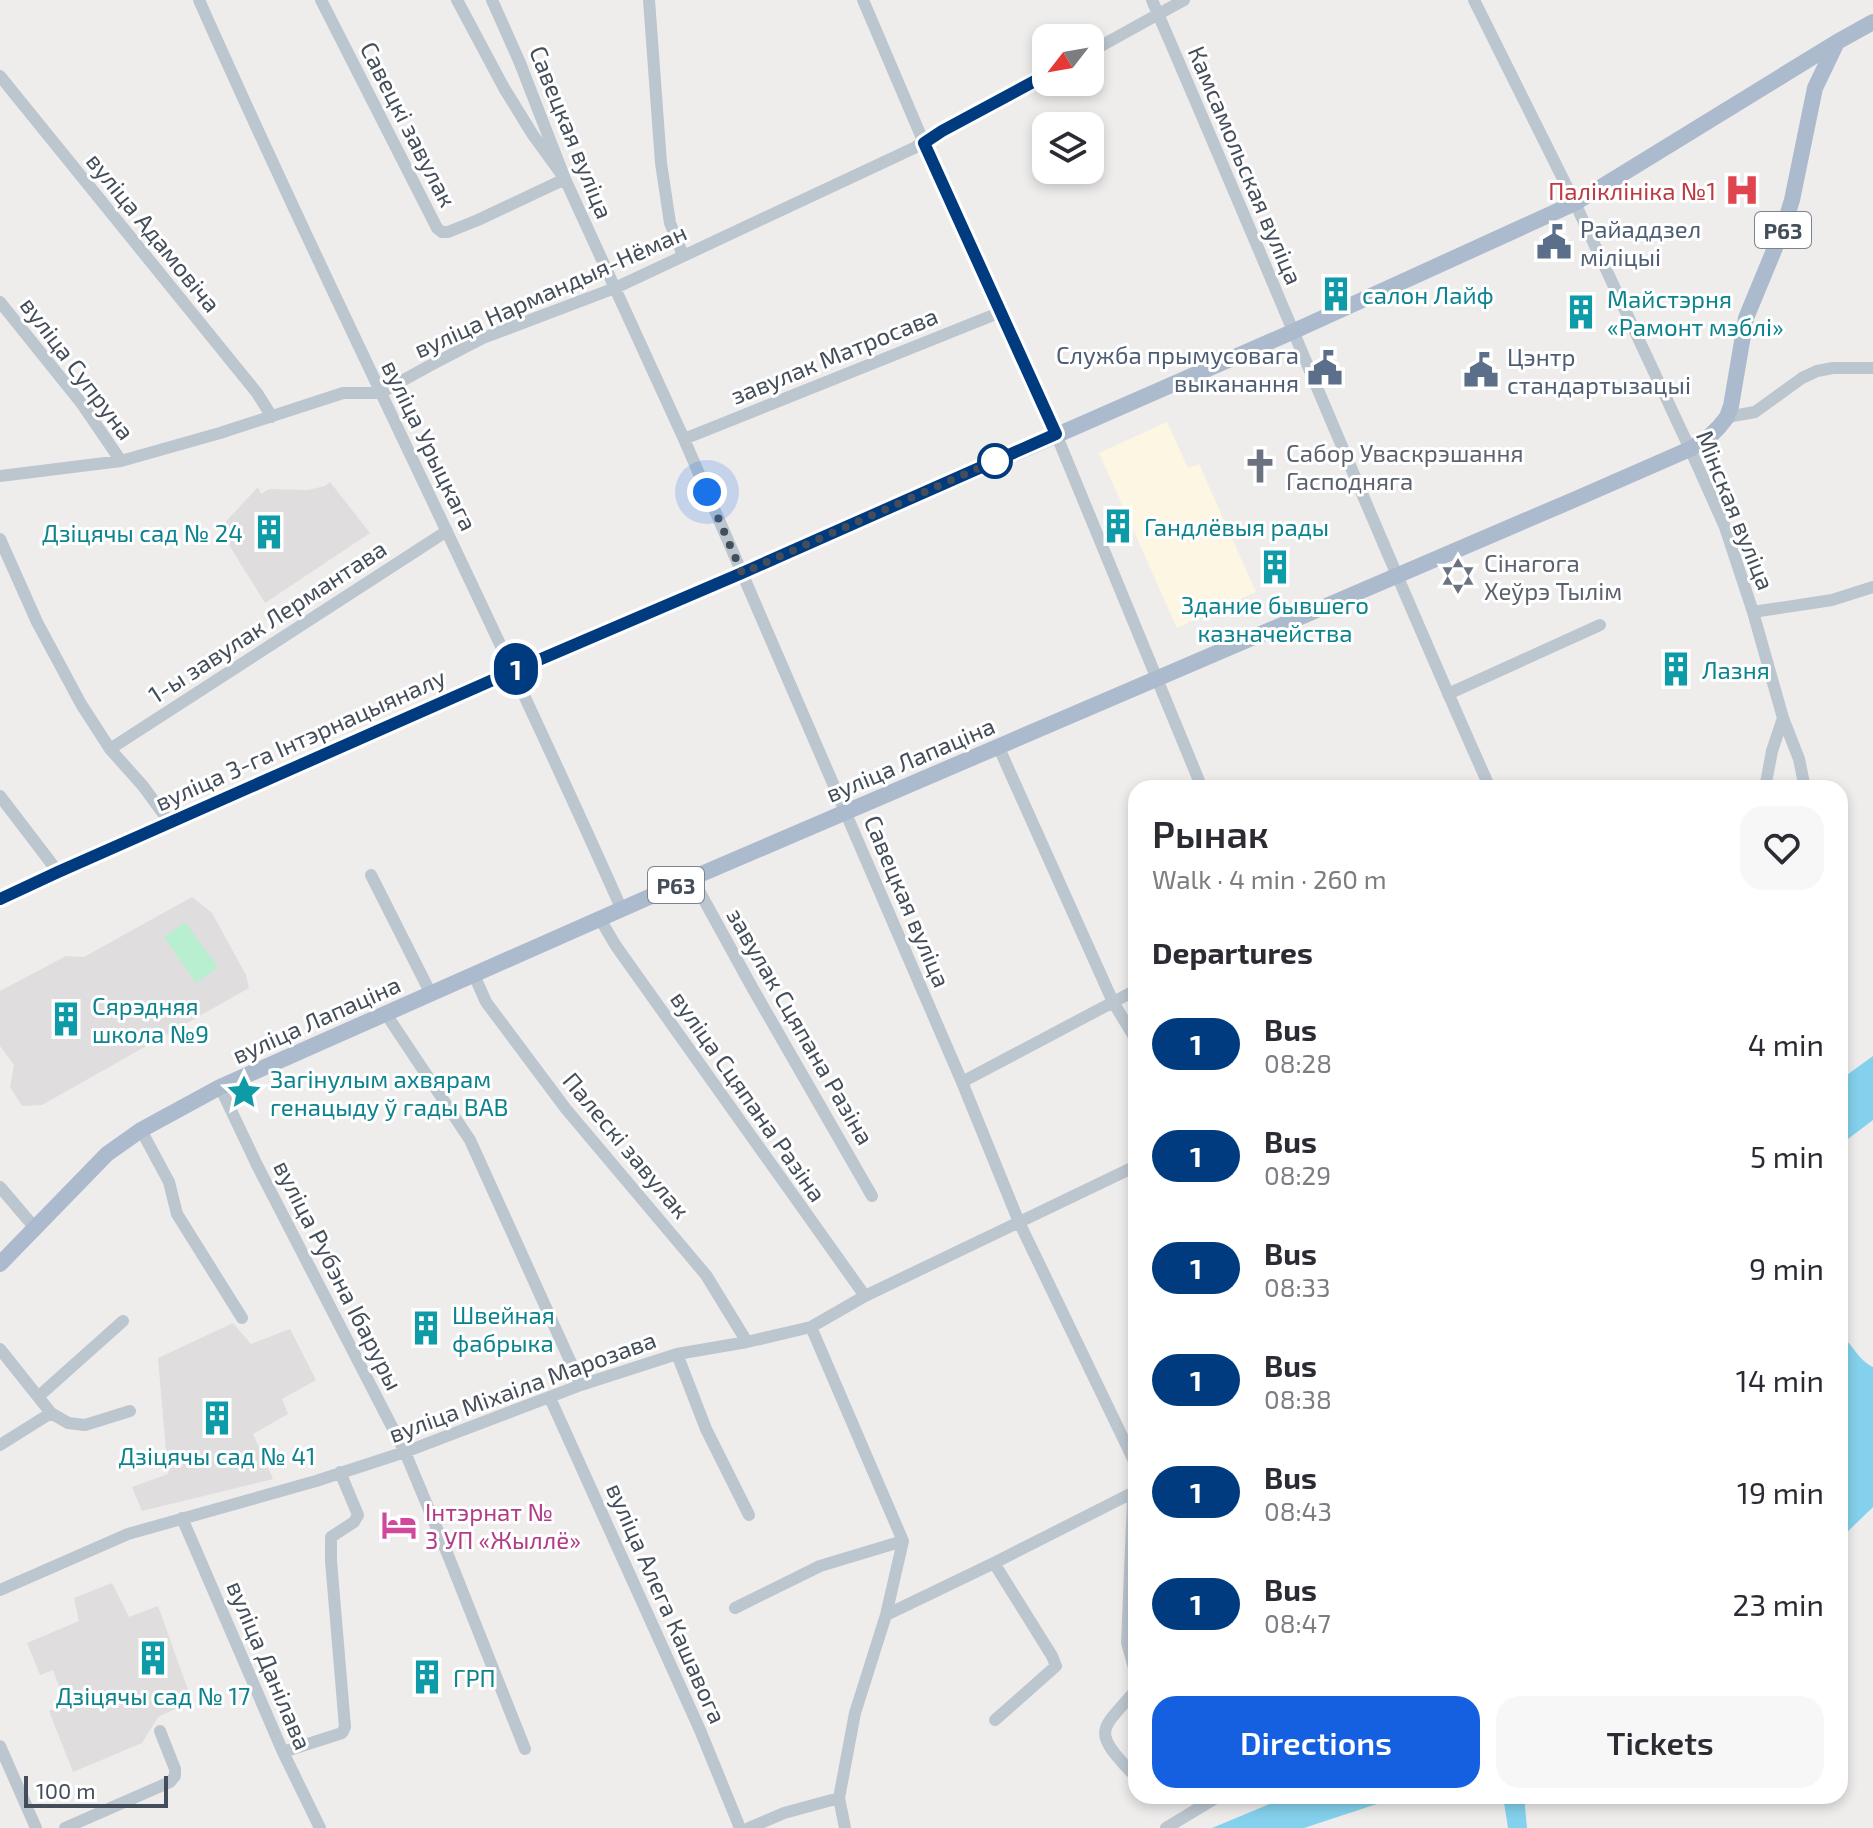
<!DOCTYPE html>
<meta charset="utf-8">
<style>
:root{--surface:#fff;--page:#f7f7f7;--text:#2b2b33;--muted:#7c7c81;--accent:#1460e1}
body{margin:0;font-family:"Exo 2",sans-serif;background:var(--page);color:var(--text);height:100vh;display:flex;flex-direction:column;font-size:30px;white-space:nowrap}
*{box-sizing:border-box;margin:0}
p{font-size:26px;color:var(--muted)}
.icon{flex:none;width:44px;height:44px;fill:none;stroke:currentColor;stroke-width:2;stroke-linecap:round;stroke-linejoin:round}
.map{position:relative;flex:1;overflow:hidden}
.side{position:absolute;left:1128px;top:780px;width:720px;height:1024px;display:flex;flex-direction:column;background:var(--surface);border-radius:24px;box-shadow:0 4px 12px #0003}
.side>*{flex:none}
.badge{padding:0 16px;border-radius:26px;font-size:28px;line-height:52px}
.needle{width:52px;rotate:239deg}
.controls{position:absolute;left:1032px;top:24px;display:grid;gap:16px}
.controls a{display:grid;place-items:center;width:72px;height:72px;border-radius:16px;background:var(--surface);box-shadow:0 4px 12px #0003;font-size:40px}
.scale{position:absolute;left:24px;bottom:20px;width:144px;box-sizing:border-box;padding-left:8px;border:4px solid #444e5a;border-top:0;font-size:22px;line-height:28px;white-space:nowrap;color:#444e5a;-webkit-text-stroke:6px #fff;paint-order:stroke}
.you{position:absolute;width:40px;height:40px;margin:-20px;border:6px solid #fff;border-radius:50%;background:#1a73e8;box-shadow:0 0 0 12px #1a73e833}
.map>.badge{position:absolute;translate:-50% -50%;box-shadow:0 0 0 4px #fff}
h2{padding:0 24px;font-size:30px;line-height:72px}
.round{display:grid;place-items:center;flex:none;width:84px;height:84px;border-radius:24px;background:var(--page)}
.headline{display:flex;align-items:center;justify-content:space-between;height:136px;padding:0 24px}
h1{font-size:38px;font-weight:600;line-height:60px}
.cta{display:flex;gap:16px;margin-top:auto;padding:16px 24px}
.cta a{flex:1;height:92px;border-radius:24px;background:var(--accent);color:#fff;font-size:32px;font-weight:600;line-height:92px;text-align:center}
.cta a+a{background:var(--page);color:var(--text)}
ul{padding:0;list-style:none}
li{display:flex;align-items:center;gap:24px;height:112px;padding:0 24px}
li div{flex:1}
li b{display:block;font-size:30px}
li em{font-style:normal}
li .badge{min-width:88px;font-weight:700;text-align:center}
.map>svg:first-child{display:block}
.commercial{fill:#fcf6e3}
.education{fill:#e0ddde}
.green{fill:#b8efd1}
.water{fill:#84d1ed}
.lines{fill:none;stroke-linecap:round;stroke-linejoin:round}
.minor{stroke:#bcc6cf;stroke-width:12}
.major{stroke:#abbacc;stroke-width:16}
.line-casing{stroke:#fff;stroke-width:18}
.line{stroke:#003b80;stroke-width:12}
.walk{stroke:#444e5a;stroke-width:8;stroke-dasharray:0 14.4}
.stop-dot{fill:#fff;stroke:#003b80;stroke-width:4}
.labels{text-anchor:middle;dominant-baseline:central;stroke-width:6;stroke-linejoin:round;paint-order:stroke}
.shield{fill:#fff;stroke:#7c838c;stroke-width:2}
.shield-label{font-size:22px;font-weight:bold;fill:#444e5a}
.street-label{font-size:24px;fill:#444e5a;stroke:#fff}
.health-label{font-size:24px;fill:#be3a42;stroke:#fff;text-anchor:end}
.service-label{font-size:24px;fill:#4e5e75;stroke:#fff;text-anchor:start}
.culture-label{font-size:24px;fill:#0d838f;stroke:#fff;text-anchor:start}
.worship-label{font-size:24px;fill:#5b616d;stroke:#fff;text-anchor:start}
.hotel-label{font-size:24px;fill:#b23c85;stroke:#fff;text-anchor:start}
</style>
<div class="map">
<svg width="1873" height="1828" viewBox="0 0 1873 1828">
<rect width="100%" height="100%" fill="#efecec"/>
<path class="commercial" d="M1167 422 1188 468 1199 464 1256 592 1177 628 1099 453Z"/>
<path class="education" d="M330 482 370 533 265 603 219 529 258 487 261 494 269 489 308 490 325 486Z
M192 897 212 913 246 975 249 988 42 1105 22 1106 10 1087 14 1065 0 1046V991L66 956 84 957Z
M233 1323 251 1344 290 1329 316 1380 282 1399 288 1414 253 1434 273 1479 142 1511 132 1487 168 1474 158 1358Z
M112 1583 129 1617 158 1606 192 1701 158 1717 142 1743 73 1772 49 1711 65 1703 53 1670 40 1675 27 1643 79 1621 74 1598Z"/>
<path class="green" d="M185 922 218 967 196 983 164 937Z"/>
<path class="water" d="M1873 1056V1120L1840 1145V1080Z
M1840 1335C1854 1345 1857 1359 1873 1367V1507L1840 1539Z
M1289 1796H1401L1304 1828H1212Z
M1503 1796H1524L1527 1828H1508Z"/>
<g class="lines">
<path class="minor" d="M199 0C335 306 486 604 622 910
M321 0 437 228 442 232H448L478 220 565 179 533 135 504 88 457 0
M492 0 520 63 565 179 684 439 742 573 962 1082 1019 1222 1136 1465
M649 0 661 163 670 223 683 255
M863 0 924 143 1056 434 1202 788
M1152 0C1266 262 1373 527 1490 788
M1474 0 1575 203 1690 449 1725 527 1753 612 1783 718 1799 759 1805 788
M1090 52 1184 0
M0 76 257 393 272 417
M0 302 82 404 121 461
M1727 417 1755 412 1802 378 1817 371 1833 368H1873
M684 439 1001 312
M0 476 121 461 220 433 343 393H380L429 366 483 338 615 288 914 148 942 131 1046 75
M0 539 37 622 81 704 110 749 143 786 170 823
M1753 612 1832 600 1873 587
M1448 694 1600 625
M999 748 1113 1002 1136 1040
M110 749 447 531
M1765 788 1772 751 1783 718
M0 796 58 872
M371 875 431 994
M692 878 753 989 872 1196
M600 919 616 946 865 1296
M474 975 486 1002 566 1109 706 1275 747 1342
M386 1014 470 1140 581 1385
M962 1082 1136 990
M220 1087 257 1165 405 1452 450 1560 525 1749
M141 1130 169 1182 177 1214 242 1318
M0 1187 35 1228
M811 1327 903 1541 886 1615 855 1713 839 1798 845 1828
M0 1349 51 1413 68 1423 85 1425 130 1411
M677 1354 706 1429 749 1515
M39 1396 123 1321
M550 1398 700 1730 740 1828
M0 1445 51 1413
M1136 1496 1133 1500 1127 1643 1136 1675
M182 1518 283 1752 320 1828
M994 1563 1052 1656 1056 1666 995 1720
M0 1590 128 1534 316 1481 405 1452 581 1385 677 1354 747 1342 811 1327 865 1296 1136 1166
M735 1608 820 1566 903 1541
M886 1615 994 1563 1136 1491
M1136 1690C1101 1731 1091 1729 1131 1772L1136 1767
M0 1746 36 1828
M283 1752 336 1735 342 1733 345 1727 331 1561V1537L354 1522 358 1515 340 1472
M65 1828 170 1782 175 1776V1769L160 1731
M749 1828 784 1813 839 1798
M1166 1828 1219 1796"/>
<path class="major" d="M0 899 58 872 513 671 742 573 1292 332 1575 203 1837 42 1873 22
M0 1264 107 1154 141 1130 220 1087 692 878 1578 498 1690 449 1709 437 1719 427 1727 417 1731 406 1746 318 1784 226 1792 200 1815 88 1837 42"/>
</g>
<g class="lines">
<g class="line-casing">
<path id="line" d="M0 899 58 872 513 671 742 573 1056 434 924 143 942 131 1046 75"/>
</g>
<use href="#line" class="line"/>
<path class="walk" d="M707 492 742 573 999 459 995 461"/>
</g>
<defs>
<g id="hospital-bare" transform="scale(2.76)"><path d="M-5-5h3v3.5h4V-5h3V5h-3V1.5h-4V5h-3Z" fill="#e0444e" stroke="#fff" stroke-width="2.5" paint-order="stroke"/></g>
<g id="civic-bare" transform="scale(2.76)"><path d="M-.6-6.5H3V-4.5H.6V-3L4-1V1h2V6H-6V1h2V-1L-.6-3ZM-1.2 2.5V6h2.4V2.5Z" fill="#5c6f8a" stroke="#fff" stroke-width="2.5" paint-order="stroke"/></g>
<g id="building-bare" transform="scale(2.76)"><path d="M-4-6H4V6H1V3H-1V6H-4ZM-2.5-4.3h1.7v1.8h-1.7ZM.8-4.3h1.7v1.8H.8ZM-2.5-1h1.7V.8h-1.7ZM.8-1h1.7V.8H.8Z" fill="#0f9aa8" stroke="#fff" stroke-width="2.5" paint-order="stroke"/></g>
<g id="church-bare" transform="scale(2.76)"><path d="M-1.2-6h2.4v3.5h3.3v2.4h-3.3V6h-2.4V-.1h-3.3v-2.4h3.3Z" fill="#6b7280" stroke="#fff" stroke-width="2.5" paint-order="stroke"/></g>
<g id="synagogue-bare" transform="scale(2.76)"><path d="M0-6.5L5.6 3.2H-5.6ZM0 6.5L5.6-3.2H-5.6Z" fill="#6b7280" stroke="#fff" stroke-width="2.5" paint-order="stroke"/></g>
<g id="sight-bare" transform="scale(2.76)"><path d="M0-6L1.8-2.2L6-1.7L2.9 1.2L3.7 5.4L0 3.3L-3.7 5.4L-2.9 1.2L-6-1.7L-1.8-2.2Z" fill="#0f9aa8" stroke="#fff" stroke-width="2.5" paint-order="stroke"/></g>
<g id="hotel-bare" transform="scale(2.76)"><path d="M-6-4.5h1.5V1H6V5H4.5V3h-9V5H-6ZM-4 0a1.8 1.8 0 1 1 3.6 0ZM.5 0V-2.5h3Q6-2.5 6 0Z" fill="#d1479c" stroke="#fff" stroke-width="2.5" paint-order="stroke"/></g>
</defs>
<g fill-rule="evenodd">
<use href="#hospital-bare" x="1742" y="190"/>
<use href="#civic-bare" x="1554" y="242"/>
<use href="#building-bare" x="1336" y="294"/>
<use href="#building-bare" x="1581" y="312"/>
<use href="#civic-bare" x="1325" y="368"/>
<use href="#civic-bare" x="1481" y="370"/>
<use href="#church-bare" x="1260" y="466"/>
<use href="#building-bare" x="1118" y="526"/>
<use href="#building-bare" x="269" y="532"/>
<use href="#building-bare" x="1275" y="567"/>
<use href="#synagogue-bare" x="1458" y="576"/>
<use href="#building-bare" x="1676" y="669"/>
<use href="#building-bare" x="66" y="1019"/>
<use href="#sight-bare" x="244" y="1092"/>
<use href="#building-bare" x="426" y="1328"/>
<use href="#building-bare" x="217" y="1418"/>
<use href="#hotel-bare" x="399" y="1525"/>
<use href="#building-bare" x="153" y="1658"/>
<use href="#building-bare" x="427" y="1677"/>
</g>
<circle class="stop-dot" cx="995" cy="461" r="16"/>
<g class="labels">
<g class="shield">
<rect x="1755" y="212" width="56" height="36" rx="6"/>
<rect x="648" y="867" width="56" height="36" rx="6"/>
</g>
<g class="shield-label">
<text x="1783" y="230">Р63</text>
<text x="676" y="885">Р63</text>
</g>
<g class="street-label">
<text transform="translate(409 124) rotate(63)">Савецкі завулак</text>
<text transform="translate(572 132) rotate(68)">Савецкая вуліца</text>
<text transform="translate(1246 165) rotate(67)">Камсамольская вуліца</text>
<text transform="translate(154 232) rotate(51)">вуліца Адамовіча</text>
<text transform="translate(550 290) rotate(-24)">вуліца Нармандыя-Нёман</text>
<text transform="translate(834 355) rotate(-22)">завулак Матросава</text>
<text transform="translate(78 368) rotate(53)">вуліца Супруна</text>
<text transform="translate(430 445) rotate(64)">вуліца Урыцкага</text>
<text transform="translate(1736 510) rotate(68)">Мінская вуліца</text>
<text transform="translate(267 621) rotate(-33)">1-ы завулак Лермантава</text>
<text transform="translate(300 739) rotate(-24)">вуліца 3-га Інтэрнацыяналу</text>
<text transform="translate(910 759) rotate(-23)">вуліца Лапаціна</text>
<text transform="translate(908 901) rotate(67)">Савецкая вуліца</text>
<text transform="translate(316 1019) rotate(-24)">вуліца Лапаціна</text>
<text transform="translate(801 1026) rotate(60)">завулак Сцяпана Разіна</text>
<text transform="translate(749 1096) rotate(55)">вуліца Сцяпана Разіна</text>
<text transform="translate(627 1145) rotate(50)">Палескі завулак</text>
<text transform="translate(339 1275) rotate(63)">вуліца Рубэна Ібаруры</text>
<text transform="translate(522 1386) rotate(-20)">вуліца Міхаіла Марозава</text>
<text transform="translate(667 1603) rotate(66)">вуліца Алега Кашавога</text>
<text transform="translate(270 1665) rotate(67)">вуліца Данілава</text>
</g>
<g class="health-label">
<text x="1716" y="190">Паліклініка №1</text>
</g>
<g class="service-label">
<text x="1580" y="228">Райаддзел<tspan x="1580" dy="28">міліцыі</tspan></text>
<text x="1299" y="354" text-anchor="end">Служба прымусовага<tspan x="1299" dy="28">выканання</tspan></text>
<text x="1507" y="356">Цэнтр<tspan x="1507" dy="28">стандартызацыі</tspan></text>
</g>
<g class="culture-label">
<text x="1362" y="294">салон Лайф</text>
<text x="1607" y="298">Майстэрня<tspan x="1607" dy="28">«Рамонт мэблі»</tspan></text>
<text x="1144" y="526">Гандлёвыя рады</text>
<text x="243" y="532" text-anchor="end">Дзіцячы сад № 24</text>
<text x="1275" y="604" text-anchor="middle">Здание бывшего<tspan x="1275" dy="28">казначейства</tspan></text>
<text x="1702" y="669">Лазня</text>
<text x="92" y="1005">Сярэдняя<tspan x="92" dy="28">школа №9</tspan></text>
<text x="270" y="1078">Загінулым ахвярам<tspan x="270" dy="28">генацыду ў гады ВАВ</tspan></text>
<text x="452" y="1314">Швейная<tspan x="452" dy="28">фабрыка</tspan></text>
<text x="217" y="1455" text-anchor="middle">Дзіцячы сад № 41</text>
<text x="453" y="1677">ГРП</text>
<text x="153" y="1695" text-anchor="middle">Дзіцячы сад № 17</text>
</g>
<g class="worship-label">
<text x="1286" y="452">Сабор Уваскрэшання<tspan x="1286" dy="28">Гасподняга</tspan></text>
<text x="1484" y="562">Сінагога<tspan x="1484" dy="28">Хеўрэ Тылім</tspan></text>
</g>
<g class="hotel-label">
<text x="425" y="1511">Інтэрнат №<tspan x="425" dy="28">3 УП «Жыллё»</tspan></text>
</g>
</g>
</svg>
<div class="controls">
<a><svg class="needle" viewBox="-14 -14 28 28"><path d="M0-13l5 13h-10z" fill="#e53935"/><path d="M0 13l5-13h-10z" fill="#7c7c81"/></svg></a>
<a><svg class="icon" aria-label="layers" viewBox="0 0 24 24"><path d="M12 4l9 5-9 5-9-5zM3 14l9 5 9-5"/></svg></a>
</div>
<div class="scale">100 m</div>
<div class="you" style="left:707px;top:492px"></div>
<b class="badge" style="left:516px;top:669px;background:#003b80;color:#fff">1</b>
<section class="side">
<div class="headline"><div><h1>Рынак</h1><p>Walk · 4 min · 260 m</p></div><a class="round"><svg class="icon" aria-label="heart" viewBox="0 0 24 24"><path d="M12 20l-8-8c-3-5 5-10 8-4 3-6 11-1 8 4z"/></svg></a></div>
<h2>Departures</h2>
<ul>
<li><span class="badge" style="background:#003b80;color:#fff">1</span><div><b>Bus</b><p>08:28</p></div><em>4 min</em></li>
<li><span class="badge" style="background:#003b80;color:#fff">1</span><div><b>Bus</b><p>08:29</p></div><em>5 min</em></li>
<li><span class="badge" style="background:#003b80;color:#fff">1</span><div><b>Bus</b><p>08:33</p></div><em>9 min</em></li>
<li><span class="badge" style="background:#003b80;color:#fff">1</span><div><b>Bus</b><p>08:38</p></div><em>14 min</em></li>
<li><span class="badge" style="background:#003b80;color:#fff">1</span><div><b>Bus</b><p>08:43</p></div><em>19 min</em></li>
<li><span class="badge" style="background:#003b80;color:#fff">1</span><div><b>Bus</b><p>08:47</p></div><em>23 min</em></li>
</ul>
<div class="cta"><a>Directions</a><a>Tickets</a></div>
</section>
</div>
